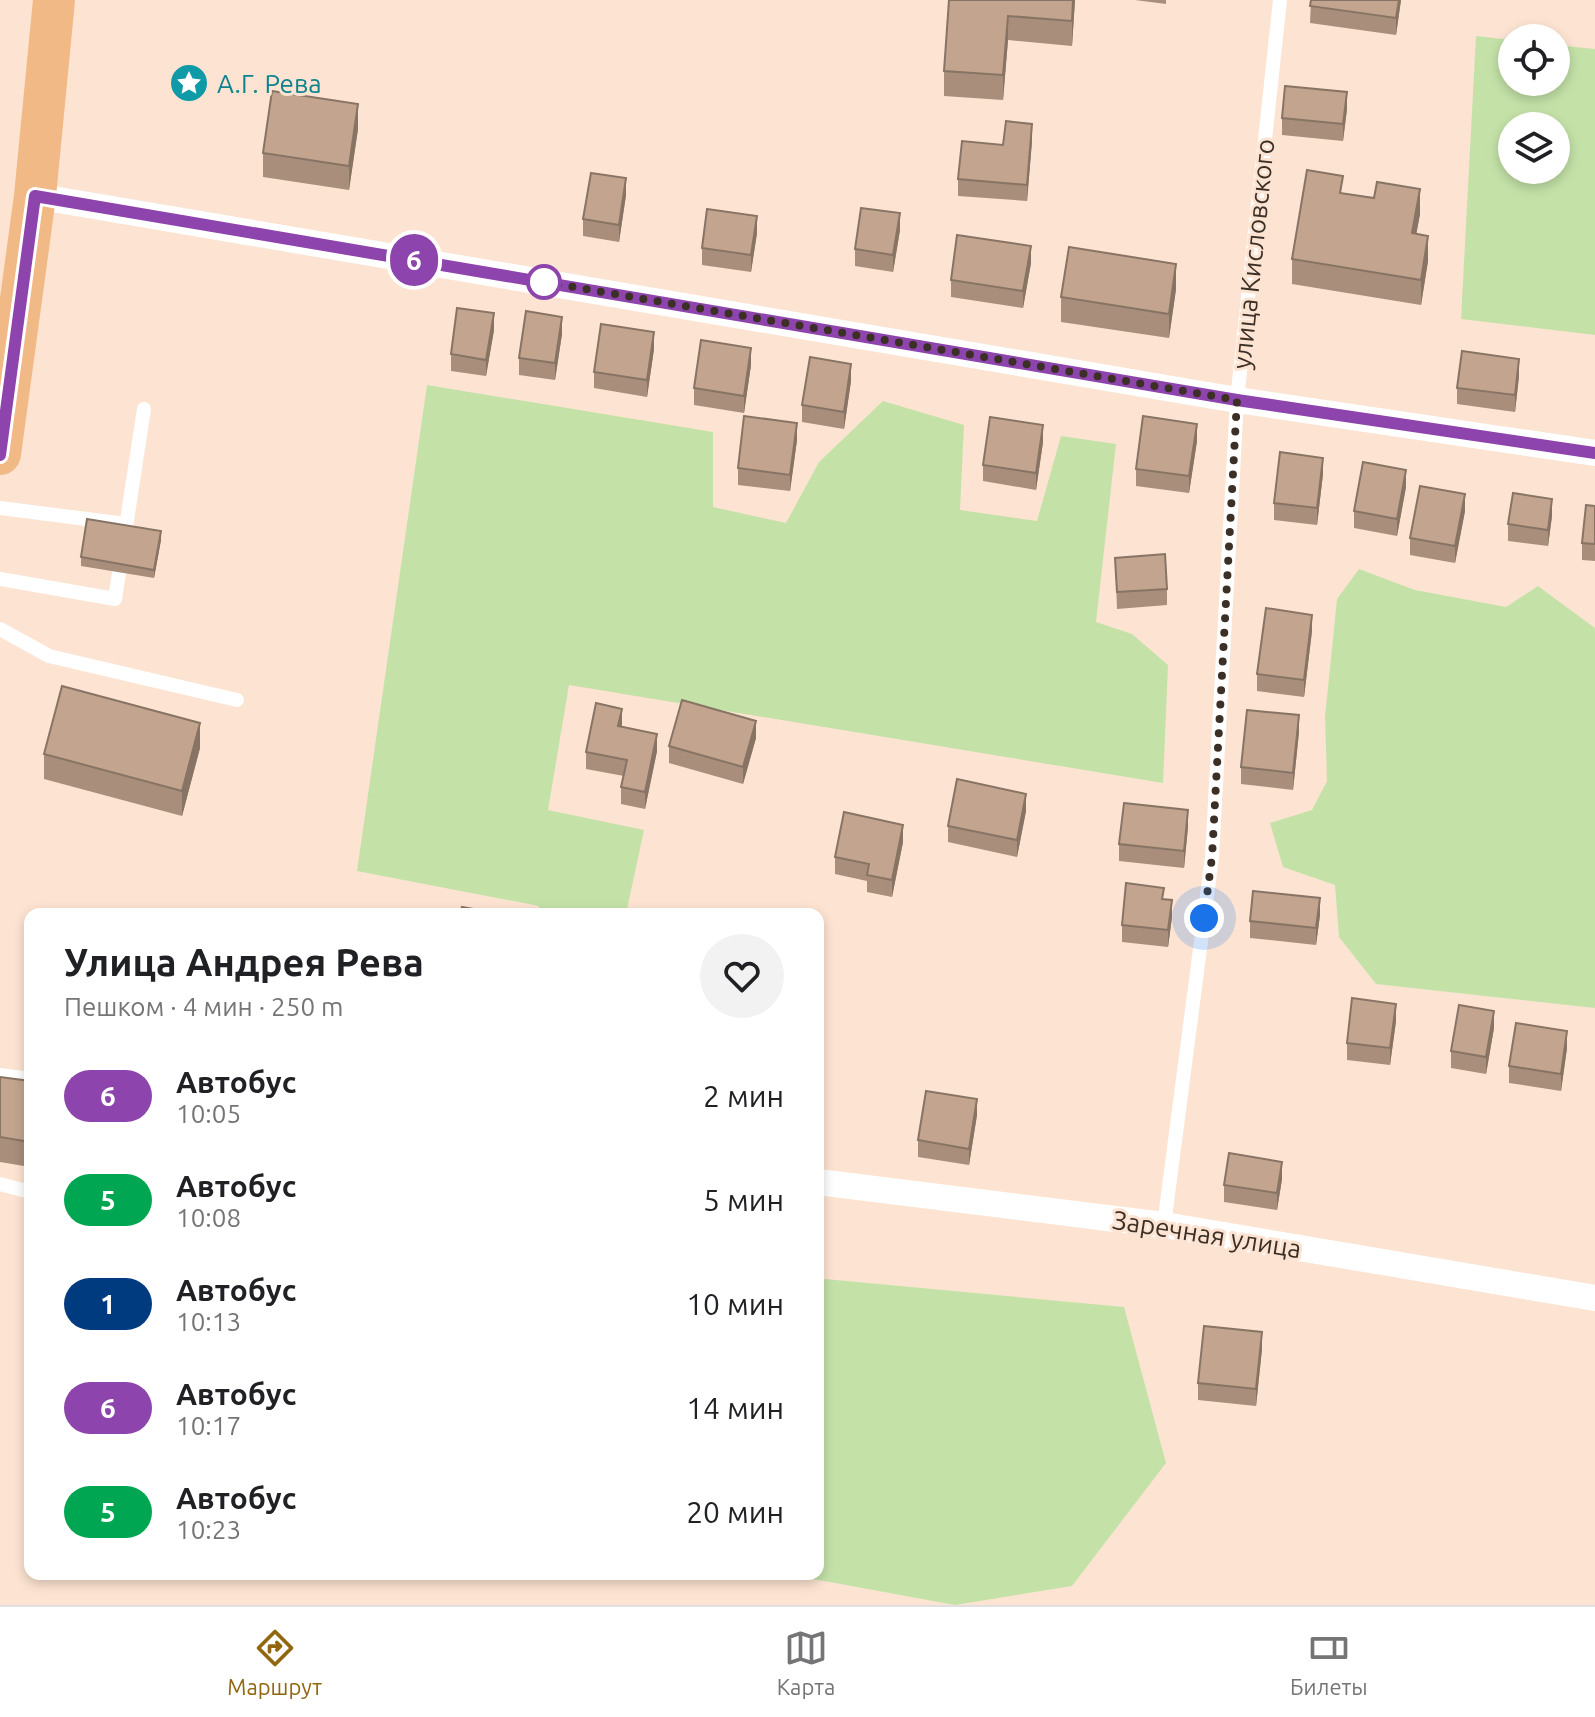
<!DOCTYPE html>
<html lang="ru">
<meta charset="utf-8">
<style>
:root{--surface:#fff;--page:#f2f2f2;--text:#202124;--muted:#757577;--line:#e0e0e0;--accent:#90660e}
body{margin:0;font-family:Ubuntu,sans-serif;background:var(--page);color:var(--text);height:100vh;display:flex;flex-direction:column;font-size:30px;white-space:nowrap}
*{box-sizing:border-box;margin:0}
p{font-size:26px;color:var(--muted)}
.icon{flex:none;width:44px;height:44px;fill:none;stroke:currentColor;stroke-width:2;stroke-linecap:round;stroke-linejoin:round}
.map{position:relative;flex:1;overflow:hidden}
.side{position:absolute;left:24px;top:908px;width:800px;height:672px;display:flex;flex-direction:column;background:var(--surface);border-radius:16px;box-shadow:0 4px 12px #0003}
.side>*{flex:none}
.badge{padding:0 16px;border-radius:26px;font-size:28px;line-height:52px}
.controls{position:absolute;left:1498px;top:24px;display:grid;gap:16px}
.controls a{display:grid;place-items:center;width:72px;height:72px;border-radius:50%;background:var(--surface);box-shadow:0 4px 12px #0003;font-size:40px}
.you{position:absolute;width:40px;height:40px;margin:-20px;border:6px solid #fff;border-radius:50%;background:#1a73e8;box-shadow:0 0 0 12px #1a73e833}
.map>.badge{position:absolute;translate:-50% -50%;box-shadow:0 0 0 4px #fff}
.round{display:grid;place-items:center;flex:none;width:84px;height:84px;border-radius:42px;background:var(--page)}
.overview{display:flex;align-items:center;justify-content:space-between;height:136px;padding:0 40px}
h1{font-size:38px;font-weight:600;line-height:60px}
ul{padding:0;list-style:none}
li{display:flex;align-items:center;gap:24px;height:104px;padding:0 40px}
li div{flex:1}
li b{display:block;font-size:30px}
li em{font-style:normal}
li .badge{min-width:88px;font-weight:700;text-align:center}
.menu{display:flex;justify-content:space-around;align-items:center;height:112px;border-top:2px solid var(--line);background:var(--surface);font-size:22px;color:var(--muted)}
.menu a{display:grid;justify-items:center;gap:4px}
.menu .active{color:var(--accent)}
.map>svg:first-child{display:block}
.green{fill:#c4e2a8;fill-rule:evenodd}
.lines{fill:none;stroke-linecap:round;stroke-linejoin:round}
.service{stroke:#fff;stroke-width:14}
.minor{stroke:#fff;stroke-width:26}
.primary{stroke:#f1b986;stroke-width:42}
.wall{fill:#a88e7b}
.shaded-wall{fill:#887464}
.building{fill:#c3a58f;stroke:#887464;stroke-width:2}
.line-casing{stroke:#fff;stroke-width:18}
.line{stroke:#8e44ad;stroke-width:12}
.walk{stroke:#3b2f26;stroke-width:8;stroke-dasharray:0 14.4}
.stop-dot{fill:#fff;stroke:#8e44ad;stroke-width:4}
.labels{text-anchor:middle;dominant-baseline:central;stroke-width:6;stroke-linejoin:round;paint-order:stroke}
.culture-label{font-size:26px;fill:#0d838f;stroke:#fde4d2;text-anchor:start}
.street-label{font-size:26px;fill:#3b2f26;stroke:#fde4d2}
</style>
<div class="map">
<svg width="1595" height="1605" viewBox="0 0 1595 1605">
<rect width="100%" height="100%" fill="#fde4d2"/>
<path class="green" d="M1476 36 1512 40V82H1556V45L1595 49V335L1461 319ZM1556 126V170H1512V126Z
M427 385 713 432V507L786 523 819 462 883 401 964 425 960 510 1037 521 1061 436 1116 444 1096 622 1132 634 1168 665 1163 783 569 685 548 810 644 830 626 914H538L539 906 357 871Z
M1359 569 1415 590 1506 607 1538 586 1595 628V1008L1376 984 1339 937 1335 885 1283 867 1270 823 1312 810 1327 781 1325 717 1337 599Z
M825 1279 1124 1307 1166 1463 1072 1586 955 1605 786 1574H818V1283Z"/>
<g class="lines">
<path class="service" d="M0 508 126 524
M0 579 115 599 144 409
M0 629 49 656 237 700
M0 1075 30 1079
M0 1184 30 1192
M1164 1225 1212 857 1237 400 1280 0"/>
<path class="minor" d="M35 196 1237 400 1595 453
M818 1182 1164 1225 1595 1298"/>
<path class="primary" d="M0 454 35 196 54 0"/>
</g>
<path class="wall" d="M949 0H1075L1072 46 1008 40 1003 100 944 96V71Z
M1135 0H1166V4Z
M1311 0H1401L1396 35 1310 23Z
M1347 109 1343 141 1282 135V118Z
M358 129 349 190 263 177V153Z
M1032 141 1027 201 958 196V179L1003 145Z
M1343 193 1420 214 1416 234 1428 261 1421 305 1292 284V259Z
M626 195 619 242 583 236V219Z
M900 230 893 272 855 266V249Z
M757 233 751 272 702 265V248Z
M1031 263 1023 308 951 297V280Z
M1176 289 1169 338 1061 322V297Z
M494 330 486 376 451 371V354Z
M562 334 555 380 519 375V358Z
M654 349 647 397 594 388V372Z
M751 365 744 413 694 405V388Z
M1519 376 1515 412 1457 404V388Z
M851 381 844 429 802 422V405Z
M797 440 790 491 738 485V468Z
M1197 441 1189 493 1136 486V469Z
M1043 442 1036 490 983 481V465Z
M1323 474 1317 525 1274 520V503Z
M1406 487 1397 536 1354 528V511Z
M1595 506V561L1582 560V543Z
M1465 511 1455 563 1410 555V538Z
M1552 516 1548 546 1508 541V524Z
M161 540 154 578 81 566V557Z
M1115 558 1167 589V605L1117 609Z
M1312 631 1304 697 1257 691V674Z
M621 727 657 751 645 809 621 804V787L624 776 586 769V752Z
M1299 732 1293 790 1241 784V767Z
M756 738 743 784 669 763V746Z
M200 748 182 816 44 779V754Z
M1026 811 1017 857 948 842V826Z
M1188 827 1184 868 1119 861V844Z
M903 842 892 897 867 892V881L835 874V857Z
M1164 899 1172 917 1168 947 1122 942V925Z
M1320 915 1316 945 1250 938V921Z
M1396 1021 1390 1065 1347 1060V1043Z
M1494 1028 1486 1074 1451 1068V1051Z
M1567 1048 1561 1091 1509 1083V1066Z
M0 1077 30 1081V1167L0 1162Z
M977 1115 969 1165 918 1157V1140Z
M1282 1179 1277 1210 1224 1202V1185Z
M1262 1349 1256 1406 1198 1400V1383Z"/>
<path class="shaded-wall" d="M1073 0H1075L1072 46V21Z
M1399 0H1401L1396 35V18Z
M1008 16V40L1003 100V75Z
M1347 92V109L1343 141V124Z
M358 104V129L349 190V166Z
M1032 124V141L1027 201V185Z
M626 178V195L619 242V225Z
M1420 189V214L1412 258V233Z
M900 213V230L893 272V255Z
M757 216V233L751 272V255Z
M1428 236V261L1421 305V280Z
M1031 246V263L1023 308V291Z
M1176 264V289L1169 338V314Z
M494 313V330L486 376V360Z
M562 317V334L555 380V363Z
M654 332V349L647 397V380Z
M751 348V365L744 413V396Z
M1519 359V376L1515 412V395Z
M851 364V381L844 429V412Z
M797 423V440L790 491V475Z
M1197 424V441L1189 493V476Z
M1043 425V442L1036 490V473Z
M1323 458V474L1317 525V508Z
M1406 470V487L1397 536V519Z
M1465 494V511L1455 563V546Z
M1552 499V516L1548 546V530Z
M161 531V540L154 578V570Z
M1312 615V631L1304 697V680Z
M622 709V725L618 743V726Z
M1299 715V732L1293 790V773Z
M756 721V738L743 784V767Z
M200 723V748L182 816V791Z
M657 734V751L645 809V792Z
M1026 794V811L1017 857V840Z
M1188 810V827L1184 868V851Z
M903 825V842L892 897V880Z
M1320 898V915L1316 945V928Z
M1172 900V917L1168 947V930Z
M1396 1004V1021L1390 1065V1048Z
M1494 1011V1028L1486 1074V1057Z
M1567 1031V1048L1561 1091V1074Z
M977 1099V1115L969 1165V1149Z
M1282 1162V1179L1277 1210V1193Z
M1262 1332V1349L1256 1406V1389Z"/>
<path class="building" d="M949 0H1073L1072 21 1008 16 1003 75 944 71Z
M1311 0H1399L1396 18 1310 6Z
M1285 86 1347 92 1343 124 1282 118Z
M272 91 358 104 349 166 263 153Z
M1006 121 1032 124 1027 185 958 179 962 141 1003 145Z
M1307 170 1343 176 1340 193 1374 198 1377 182 1420 189 1412 233 1428 236 1421 280 1292 259Z
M591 173 626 178 619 225 583 219Z
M861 208 900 213 893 255 855 249Z
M707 209 757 216 751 255 702 248Z
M957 235 1031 246 1023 291 951 280Z
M1069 247 1176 264 1169 314 1061 297Z
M457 308 494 313 486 360 451 354Z
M526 311 562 317 555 363 519 358Z
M601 324 654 332 647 380 594 372Z
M701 340 751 348 744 396 694 388Z
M1462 351 1519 359 1515 395 1457 388Z
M810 357 851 364 844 412 802 405Z
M744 416 797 423 790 475 738 468Z
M1143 416 1197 424 1189 476 1136 469Z
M990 417 1043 425 1036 473 983 465Z
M1280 452 1323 458 1317 508 1274 503Z
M1363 462 1406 470 1397 519 1354 511Z
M1420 486 1465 494 1455 546 1410 538Z
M1513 493 1552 499 1548 530 1508 524Z
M1586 505 1595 506V544L1582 543Z
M87 519 161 531 154 570 81 557Z
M1165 554 1167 589 1117 592 1115 558Z
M1266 608 1312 615 1304 680 1257 674Z
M62 686 200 723 182 791 44 754Z
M682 700 756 721 743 767 669 746Z
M596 703 622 709 618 726 657 734 645 792 621 787 627 760 586 752Z
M1247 710 1299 715 1293 773 1241 767Z
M957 779 1026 794 1017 840 948 826Z
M1124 803 1188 810 1184 851 1119 844Z
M844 812 903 825 892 880 867 875 869 864 835 857Z
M1126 883 1164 888 1162 899 1172 900 1168 930 1122 925Z
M1253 891 1320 898 1316 928 1250 921Z
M462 907 502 914H460Z
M667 910 697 914H666Z
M1352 998 1396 1004 1390 1048 1347 1043Z
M1459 1005 1494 1011 1486 1057 1451 1051Z
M1516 1023 1567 1031 1561 1074 1509 1066Z
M0 1077 30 1081V1142L0 1137Z
M926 1091 977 1099 969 1149 918 1140Z
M1229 1153 1282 1162 1277 1193 1224 1185Z
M1204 1326 1262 1332 1256 1389 1198 1383Z"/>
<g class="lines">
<g class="line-casing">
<path id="line" d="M0 455 35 196 1237 400 1595 453"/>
</g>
<use href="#line" class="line"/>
<path class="walk" d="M544 282 1237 400 1212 857 1204 918"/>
</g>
<defs>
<g id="sight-disc" transform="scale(2)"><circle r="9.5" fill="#0f9aa8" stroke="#fde4d2"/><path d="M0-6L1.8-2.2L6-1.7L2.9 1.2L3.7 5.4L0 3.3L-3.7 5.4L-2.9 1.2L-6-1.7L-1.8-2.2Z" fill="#fff"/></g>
</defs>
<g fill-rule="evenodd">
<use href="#sight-disc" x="189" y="83"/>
</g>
<circle class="stop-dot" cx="544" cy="282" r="16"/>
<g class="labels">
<g class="culture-label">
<text x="217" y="83">А.Г. Рева</text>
</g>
<g class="street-label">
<text transform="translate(1253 254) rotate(-84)">улица Кисловского</text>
<text transform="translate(1207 1234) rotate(9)">Заречная улица</text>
</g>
</g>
</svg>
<div class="controls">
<a><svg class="icon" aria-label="locate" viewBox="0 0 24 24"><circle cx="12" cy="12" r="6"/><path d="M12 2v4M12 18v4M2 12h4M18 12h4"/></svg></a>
<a><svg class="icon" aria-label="layers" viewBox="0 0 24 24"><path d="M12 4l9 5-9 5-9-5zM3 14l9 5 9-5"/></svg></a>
</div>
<div class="you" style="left:1204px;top:918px"></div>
<b class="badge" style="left:414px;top:260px;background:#8e44ad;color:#fff">6</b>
<section class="side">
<div class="overview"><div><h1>Улица Андрея Рева</h1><p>Пешком · 4 мин · 250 m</p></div><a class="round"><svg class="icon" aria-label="heart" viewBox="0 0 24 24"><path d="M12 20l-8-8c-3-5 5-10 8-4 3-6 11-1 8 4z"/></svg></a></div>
<ul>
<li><span class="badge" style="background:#8e44ad;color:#fff">6</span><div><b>Автобус</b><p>10:05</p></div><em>2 мин</em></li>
<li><span class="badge" style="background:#00a651;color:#fff">5</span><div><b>Автобус</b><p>10:08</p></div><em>5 мин</em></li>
<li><span class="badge" style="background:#003b80;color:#fff">1</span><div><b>Автобус</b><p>10:13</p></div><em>10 мин</em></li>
<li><span class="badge" style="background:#8e44ad;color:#fff">6</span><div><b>Автобус</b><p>10:17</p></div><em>14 мин</em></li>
<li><span class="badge" style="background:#00a651;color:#fff">5</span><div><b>Автобус</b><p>10:23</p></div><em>20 мин</em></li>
</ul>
</section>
</div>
<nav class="menu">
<a class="active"><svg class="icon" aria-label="directions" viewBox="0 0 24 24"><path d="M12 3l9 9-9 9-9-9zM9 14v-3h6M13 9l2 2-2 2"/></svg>Маршрут</a>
<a><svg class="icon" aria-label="map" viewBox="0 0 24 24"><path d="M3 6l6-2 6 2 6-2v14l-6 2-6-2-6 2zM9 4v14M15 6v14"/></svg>Карта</a>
<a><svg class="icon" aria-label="tickets" viewBox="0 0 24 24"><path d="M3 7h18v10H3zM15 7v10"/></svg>Билеты</a>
</nav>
